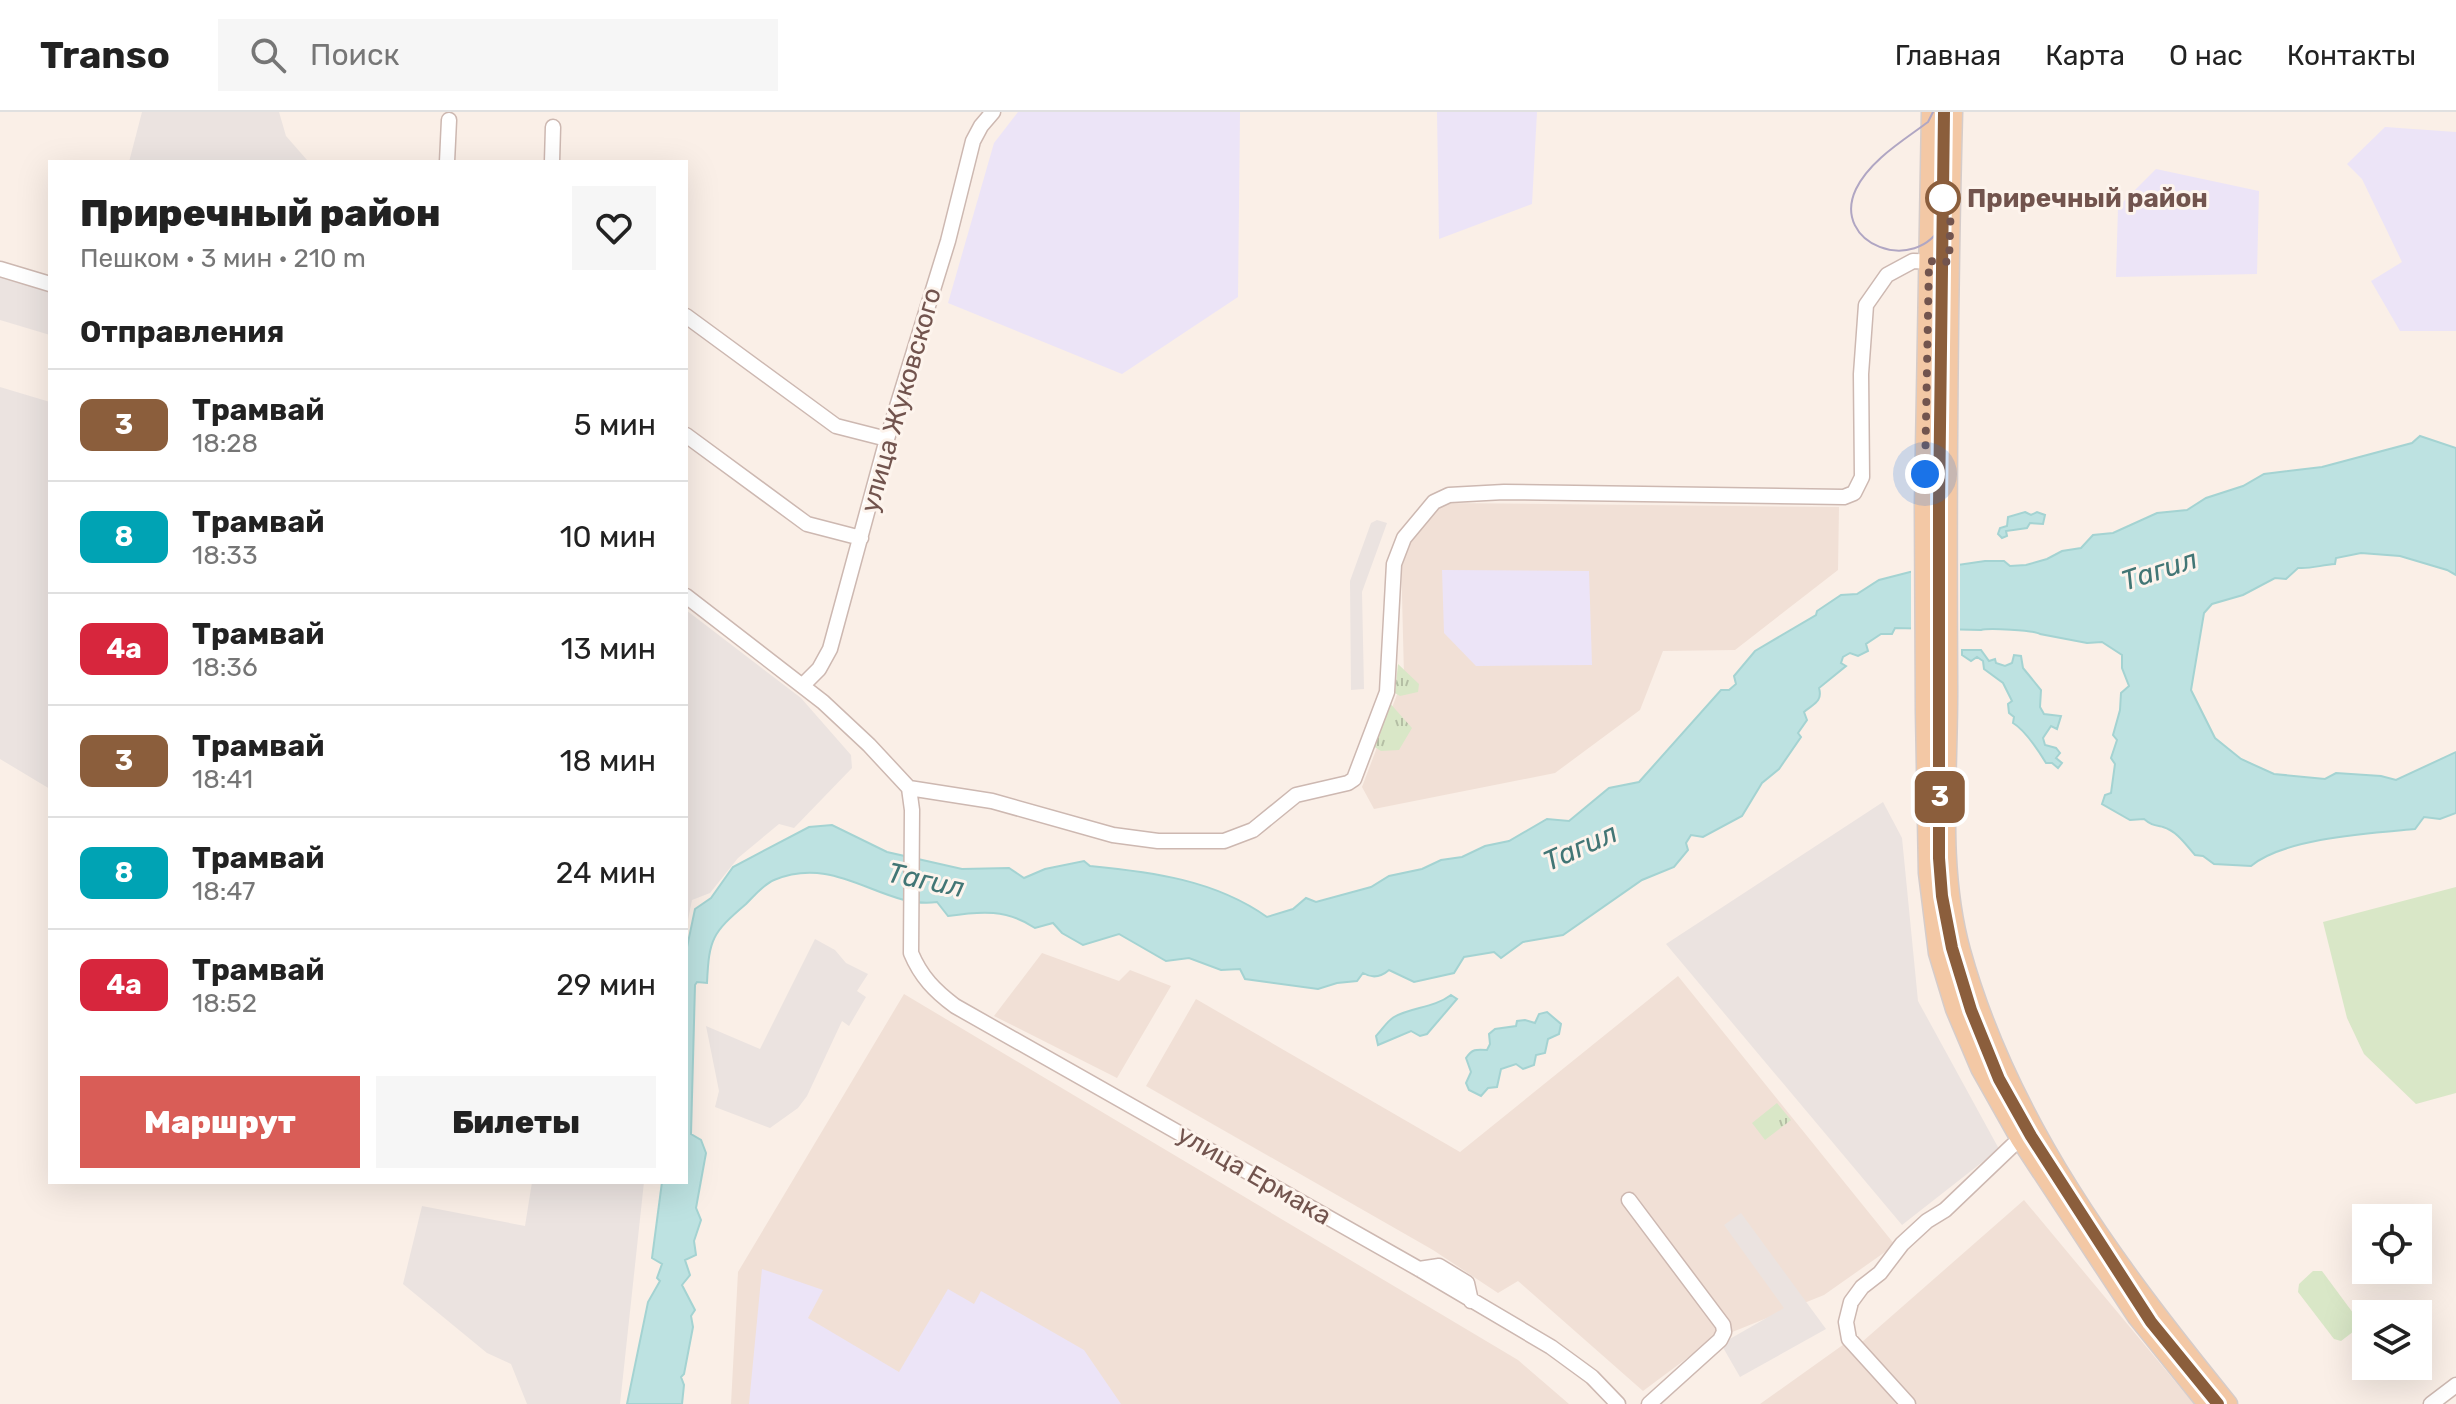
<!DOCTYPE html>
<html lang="ru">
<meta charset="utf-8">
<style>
:root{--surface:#fff;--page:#f6f6f6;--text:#222;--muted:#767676;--line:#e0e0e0;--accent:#d95d57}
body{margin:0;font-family:Rubik,sans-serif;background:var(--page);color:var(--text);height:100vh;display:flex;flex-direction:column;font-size:30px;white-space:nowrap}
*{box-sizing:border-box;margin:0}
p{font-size:26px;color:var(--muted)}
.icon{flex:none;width:44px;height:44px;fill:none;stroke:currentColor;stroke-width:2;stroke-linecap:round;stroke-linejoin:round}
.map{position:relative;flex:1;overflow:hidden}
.details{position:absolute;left:48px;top:48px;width:640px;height:1024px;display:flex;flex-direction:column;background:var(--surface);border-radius:0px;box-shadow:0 8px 32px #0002}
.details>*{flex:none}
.badge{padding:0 16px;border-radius:12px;font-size:28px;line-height:52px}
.fabs{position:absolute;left:2352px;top:1092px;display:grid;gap:16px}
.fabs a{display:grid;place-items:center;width:80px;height:80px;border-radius:0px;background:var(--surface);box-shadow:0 8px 32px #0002;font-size:40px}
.you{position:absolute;width:40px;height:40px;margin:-20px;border:6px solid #fff;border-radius:50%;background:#1a73e8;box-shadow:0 0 0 12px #1a73e833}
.map>.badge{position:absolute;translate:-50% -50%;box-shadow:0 0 0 4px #fff}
h2{padding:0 32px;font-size:30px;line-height:72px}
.round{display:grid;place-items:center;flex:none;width:84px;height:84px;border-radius:0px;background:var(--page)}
.headline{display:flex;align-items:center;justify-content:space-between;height:136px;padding:0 32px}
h1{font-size:38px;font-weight:800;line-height:60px}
.button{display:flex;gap:16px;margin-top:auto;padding:16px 32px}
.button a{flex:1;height:92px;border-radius:0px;background:var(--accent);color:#fff;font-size:32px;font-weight:800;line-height:92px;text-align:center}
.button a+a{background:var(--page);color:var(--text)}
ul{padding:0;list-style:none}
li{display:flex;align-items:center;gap:24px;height:112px;padding:0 32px;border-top:2px solid var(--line)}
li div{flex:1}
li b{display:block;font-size:30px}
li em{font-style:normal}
li .badge{min-width:88px;font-weight:700;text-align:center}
header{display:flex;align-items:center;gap:48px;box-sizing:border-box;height:112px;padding:0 40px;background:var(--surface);border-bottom:2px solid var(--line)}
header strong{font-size:38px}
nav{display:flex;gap:44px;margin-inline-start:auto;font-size:28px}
.search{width:560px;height:72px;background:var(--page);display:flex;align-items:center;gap:20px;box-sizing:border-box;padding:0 28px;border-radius:0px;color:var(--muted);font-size:30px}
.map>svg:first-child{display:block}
.residential{fill:#f1e0d6}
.industrial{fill:#ebe3e0}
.education{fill:#ece4f7}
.grass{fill:url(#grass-tufts)}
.pitch{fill:#d9e7c7}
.water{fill:#bde2e1;stroke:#a4d3d2;stroke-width:2}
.pier{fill:#faefe7}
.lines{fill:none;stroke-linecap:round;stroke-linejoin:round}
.minor-casing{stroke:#cdb8b1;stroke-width:17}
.major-casing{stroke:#d5ccca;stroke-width:21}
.minor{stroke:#fff;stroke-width:14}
.major{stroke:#f3c8a5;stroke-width:18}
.tram{stroke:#b0a6c3;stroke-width:2}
.line-casing{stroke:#fff;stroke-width:18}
.line{stroke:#8b5e3c;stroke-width:12}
.walk{stroke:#72544e;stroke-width:8;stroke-dasharray:0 14.4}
.stop-dot{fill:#fff;stroke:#8b5e3c;stroke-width:4}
.labels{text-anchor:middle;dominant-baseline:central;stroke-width:6;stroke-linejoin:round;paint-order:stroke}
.stop-label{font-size:26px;font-weight:bold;fill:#72544e;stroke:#fdf4ed;text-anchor:start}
.street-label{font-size:26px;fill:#72544e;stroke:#fdf4ed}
.water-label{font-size:28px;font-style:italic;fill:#427675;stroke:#fdf4ed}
</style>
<header>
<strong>Transo</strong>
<div class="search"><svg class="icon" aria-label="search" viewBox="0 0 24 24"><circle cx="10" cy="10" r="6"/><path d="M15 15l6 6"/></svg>Поиск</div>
<nav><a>Главная</a><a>Карта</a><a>О нас</a><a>Контакты</a></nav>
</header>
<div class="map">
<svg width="2456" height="1292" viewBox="0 0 2456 1292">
<defs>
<pattern id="grass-tufts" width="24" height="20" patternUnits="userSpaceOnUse" patternTransform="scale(2)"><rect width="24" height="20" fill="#d9e7c7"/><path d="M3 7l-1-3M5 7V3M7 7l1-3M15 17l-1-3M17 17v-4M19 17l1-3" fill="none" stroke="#b4bea4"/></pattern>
</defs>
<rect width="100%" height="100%" fill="#faefe7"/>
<path class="residential" d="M1448 391 1839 395 1838 458 1735 538 1663 539 1640 598 1555 661 1374 697 1362 675 1404 564 1401 443 1436 398Z
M1042 841 1119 869 1130 858 1171 874 1117 966 994 904Z
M1678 864 1895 1133 1824 1183 1710 1229 1643 1279 1518 1169 1498 1181 1433 1138 1146 974 1196 887 1460 1040Z
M904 882 1518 1248 1569 1292H731L738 1160Z
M2024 1088 2194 1292H1914L1862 1230Z
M1847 1230 1896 1292H1760Z"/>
<path class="industrial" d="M142 0H279L286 24 307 48 129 50Z
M0 164 50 179V223L0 208Z
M0 275 50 290V677L0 647Z
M1377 408 1387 411 1362 480 1364 577 1351 578 1350 469 1371 411Z
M686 498 801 586 851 643 852 656 794 716 779 712 738 746 710 781 692 788 686 818Z
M1883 690 1902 726 1918 889 1999 1037 1902 1113 1666 832Z
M815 827 835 838 846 851 868 862 857 879 866 885 849 914 842 909 807 984 798 996 770 1016 715 995 719 979 706 914 760 937Z
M532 1070H644L620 1292H527L511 1252 487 1241 403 1172 422 1094 525 1114Z
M1741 1101 1826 1217 1740 1265 1721 1232 1784 1196 1724 1113Z"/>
<path class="education" d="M1018 0H1240L1238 185 1122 262 948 191 994 31Z
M1437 0H1537L1532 92 1439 127Z
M2385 15 2456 20V219H2400L2371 169 2402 150 2362 67 2347 52Z
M2156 57 2259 79 2257 162 2116 165 2118 95Z
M1442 458 1589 459 1592 553 1476 554 1444 521Z
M762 1157 823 1178 808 1206 899 1260 948 1177 974 1192 981 1179 1084 1238 1121 1292H749Z"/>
<path class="grass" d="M1398 552 1419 572 1418 580 1400 584 1395 581Z
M1388 589 1412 616 1399 638 1381 639 1373 634Z
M1777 991 1791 1008 1765 1028 1752 1011Z"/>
<path class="pitch" d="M2456 775V981L2416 992 2364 942 2347 906 2323 810Z
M2313 1159H2322L2356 1205 2358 1216 2341 1229 2334 1227 2298 1180 2299 1172Z"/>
<path class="water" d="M2420 324 2456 336V463L2447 458 2400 444 2361 441 2336 446 2335 452C2321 453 2311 457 2298 456L2286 467 2275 466 2243 483 2212 492 2204 501 2191 578 2215 626 2241 647 2274 662 2325 667 2336 661 2381 664 2396 668 2456 640V701L2440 707 2424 705 2415 717C2372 721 2284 726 2251 754L2214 752 2203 744 2195 743C2186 733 2177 719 2163 715 2154 713 2151 713 2144 707L2130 708 2102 692 2105 683 2111 681 2115 652 2111 646 2117 628 2113 623 2120 598 2121 581 2129 574 2122 556V543L2102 530 2087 531 2040 522C2034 518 1988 516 1981 518L1895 516 1892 522H1881L1866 532 1868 539 1858 544 1850 541 1843 545 1841 551 1846 554 1819 576C1823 590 1813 592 1804 600L1807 608 1798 621 1801 625 1779 657 1762 671 1742 704 1703 725 1691 723 1686 731 1688 738 1674 755 1642 768 1563 823 1523 830 1501 846 1494 840 1464 845 1454 861 1414 870 1389 858C1381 865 1373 867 1363 861L1357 869 1337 871 1318 877 1245 867 1240 857 1221 858 1189 846 1166 849 1119 822 1083 833 1062 821 1053 811 1035 816C1007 797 981 799 948 804L937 790C883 798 838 741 774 768 764 772 754 784 746 792 712 821 709 827 707 871L697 870 695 873 691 1022 701 1028 706 1041 696 1096 701 1108 694 1129 696 1143 685 1148 690 1163 682 1173 695 1198 691 1204 693 1215 684 1262 681 1265 684 1273 682 1292H627L648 1190 660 1169 657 1166 662 1152 652 1146 662 1070H686V840L695 797 711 786 733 755 809 715 832 713 887 740 962 757 1009 756 1024 766 1045 757 1084 749 1090 754C1152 760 1215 768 1267 805L1293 797 1306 786 1316 790 1371 775 1389 764 1422 757 1441 748 1462 745 1485 734 1509 729 1547 707 1569 709 1609 676 1639 670 1721 578H1729L1736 572 1734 564 1755 539 1816 503 1817 499 1841 483 1857 482 1879 468 1910 460 1985 449H2004L2010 454 2026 453 2047 447 2062 439 2081 436 2093 423 2113 421 2157 401 2187 398 2206 386 2243 374 2264 362 2322 355 2412 331Z
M2025 400 2031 403 2037 400 2045 403 2043 412 2030 411 2027 416 2006 419 2007 424 2002 426 1998 422 2000 416 2007 414 2008 405Z
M1962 538H1981L1989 549 1995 547 1996 551 2005 554 2012 551 2014 543 2021 544 2023 556 2041 578 2040 595 2044 602 2061 604 2057 617 2051 614 2043 626 2045 633 2056 636 2060 641 2056 646 2062 651 2058 656 2052 651H2046C2038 638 2025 618 2013 611L2014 605 2009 601 2008 592 2012 589 2003 571 1984 557 1983 549 1977 545 1971 549 1962 543Z
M1451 883 1457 887 1427 922 1420 924 1411 919 1378 933 1376 924C1382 918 1387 909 1394 905 1412 895 1434 896 1451 883Z
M1547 900 1561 912 1559 922 1548 927 1545 941 1536 943 1534 953 1523 957 1516 952 1501 957 1497 975 1488 976 1481 984 1469 978 1466 971 1471 960 1466 946C1472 937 1476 937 1487 938L1490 932 1489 922 1495 917 1516 914 1517 909 1525 908 1535 911 1539 902Z"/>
<path class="pier" d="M1960 450V521L1911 519V456Z"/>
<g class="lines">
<g class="minor-casing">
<path id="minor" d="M447 50 449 8
M552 50 553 15
M0 157 50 172
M686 204 836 314 887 327
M686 323 807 412 861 426
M686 484 823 590 869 633 909 676 992 689 1113 723 1158 729H1224L1253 718 1296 683 1348 671 1354 667 1387 580 1394 452 1404 426 1434 390 1449 383 1504 380 1844 385 1854 381 1862 365 1861 262 1866 193 1887 163 1913 149 1949 150
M803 573 819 557 830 537 887 327 948 129 973 29 981 14 993 0
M909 676 912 698 911 841C921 865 935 879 955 894L1419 1157 1551 1235 1592 1265 1618 1292
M1629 1088 1723 1213 1724 1220 1720 1228 1649 1292
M1419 1157 1439 1154 1467 1171 1471 1189
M1908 1292 1849 1227 1846 1210 1851 1190 1862 1175 1880 1161 1902 1132 1927 1109 1945 1098 2012 1034 2029 1022
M2431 1292 2456 1273"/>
</g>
<g class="major-casing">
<path id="major" d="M1931 0 1924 393 1925 600 1928 761 1938 841 1955 897 1980 956 2020 1027 2137 1205 2207 1292
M1953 0C1948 190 1947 381 1948 571 1949 659 1937 753 1961 839 2009 1012 2116 1154 2228 1292"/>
</g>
<use href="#minor" class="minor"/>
<use href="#major" class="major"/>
<path class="tram" d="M1933 0 1928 10C1904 28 1870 48 1856 77 1830 132 1916 165 1943 111
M1944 0 1939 393V746L1942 784 1952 836 1971 898 1999 967 2031 1024 2151 1210 2218 1292"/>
</g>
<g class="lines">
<g class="line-casing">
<path id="line" d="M1944 0 1939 393V746L1942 784 1952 836 1971 898 1999 967 2031 1024 2151 1210 2218 1292"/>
</g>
<use href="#line" class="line"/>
<path class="walk" d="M1925 362 1929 149 1949 150 1951 90 1943 86"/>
</g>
<circle class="stop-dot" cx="1943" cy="86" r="16"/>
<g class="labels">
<g class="stop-label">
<text x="1967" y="86">Приречный район</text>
</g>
<g class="street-label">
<text transform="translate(901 288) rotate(-74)">улица Жуковского</text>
<text transform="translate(1254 1063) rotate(30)">улица Ермака</text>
</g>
<g class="water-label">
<text transform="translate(2159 458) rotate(-18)">Тагил</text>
<text transform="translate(1580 735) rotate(-24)">Тагил</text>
<text transform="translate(926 768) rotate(12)">Тагил</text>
</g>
</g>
</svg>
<div class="fabs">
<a><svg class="icon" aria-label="locate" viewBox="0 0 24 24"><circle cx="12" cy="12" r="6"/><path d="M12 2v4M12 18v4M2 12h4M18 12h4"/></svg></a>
<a><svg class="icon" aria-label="layers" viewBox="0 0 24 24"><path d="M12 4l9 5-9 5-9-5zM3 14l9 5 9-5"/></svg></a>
</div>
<div class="you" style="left:1925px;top:362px"></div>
<b class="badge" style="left:1940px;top:685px;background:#8b5e3c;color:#fff">3</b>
<section class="details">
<div class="headline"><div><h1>Приречный район</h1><p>Пешком · 3 мин · 210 m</p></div><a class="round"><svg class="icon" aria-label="heart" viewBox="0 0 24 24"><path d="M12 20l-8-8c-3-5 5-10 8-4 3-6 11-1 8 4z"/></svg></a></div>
<h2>Отправления</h2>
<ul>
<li><span class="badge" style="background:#8b5e3c;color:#fff">3</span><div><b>Трамвай</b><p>18:28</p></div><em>5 мин</em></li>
<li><span class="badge" style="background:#00a3b4;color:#fff">8</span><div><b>Трамвай</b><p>18:33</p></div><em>10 мин</em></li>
<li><span class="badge" style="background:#d7263d;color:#fff">4а</span><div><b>Трамвай</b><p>18:36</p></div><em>13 мин</em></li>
<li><span class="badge" style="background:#8b5e3c;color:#fff">3</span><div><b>Трамвай</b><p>18:41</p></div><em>18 мин</em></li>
<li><span class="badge" style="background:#00a3b4;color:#fff">8</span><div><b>Трамвай</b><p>18:47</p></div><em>24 мин</em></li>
<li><span class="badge" style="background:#d7263d;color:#fff">4а</span><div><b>Трамвай</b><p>18:52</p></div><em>29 мин</em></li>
</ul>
<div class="button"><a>Маршрут</a><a>Билеты</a></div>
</section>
</div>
